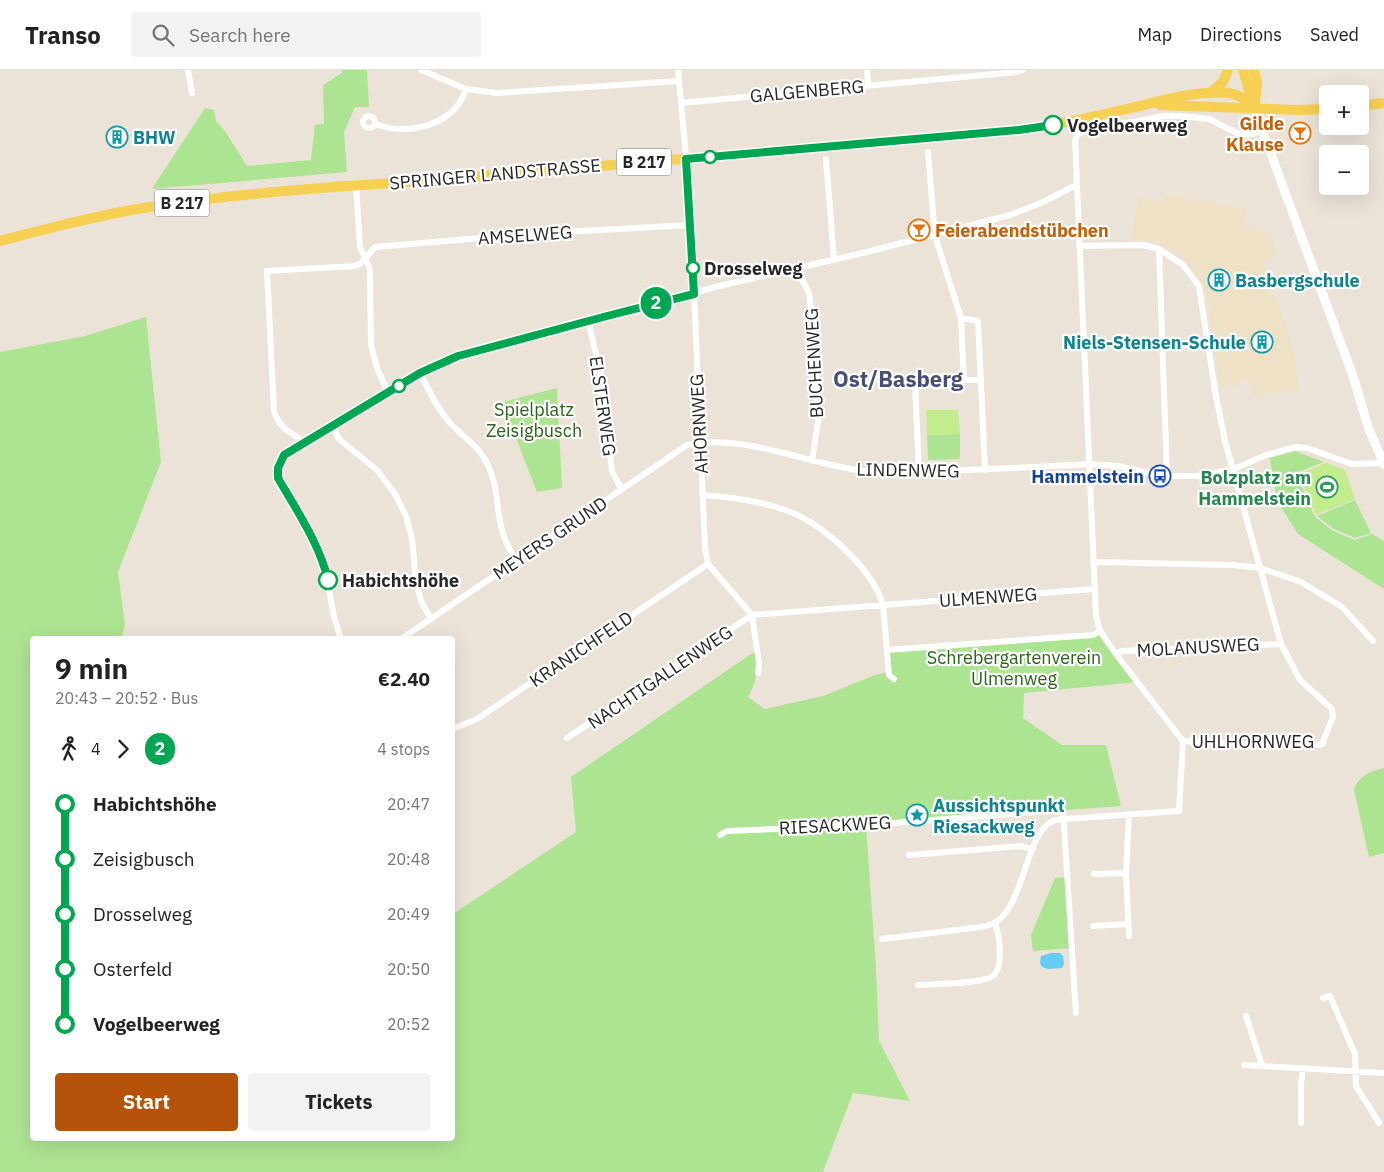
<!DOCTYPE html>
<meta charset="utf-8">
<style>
:root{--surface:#fff;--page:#f2f2f2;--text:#222;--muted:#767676;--line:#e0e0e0;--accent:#b45309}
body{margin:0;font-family:"IBM Plex Sans",sans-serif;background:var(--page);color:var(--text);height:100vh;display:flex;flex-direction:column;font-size:19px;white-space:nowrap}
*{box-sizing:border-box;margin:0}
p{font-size:16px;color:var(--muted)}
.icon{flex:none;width:28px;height:28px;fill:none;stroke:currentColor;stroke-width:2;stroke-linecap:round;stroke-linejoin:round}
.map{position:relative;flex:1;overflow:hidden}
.drawer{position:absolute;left:30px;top:566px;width:425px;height:505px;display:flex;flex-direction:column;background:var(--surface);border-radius:5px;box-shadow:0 5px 20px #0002}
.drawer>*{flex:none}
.badge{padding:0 10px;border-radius:16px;font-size:18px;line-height:32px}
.fabs{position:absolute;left:1319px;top:15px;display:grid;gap:10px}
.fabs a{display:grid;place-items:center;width:50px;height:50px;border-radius:5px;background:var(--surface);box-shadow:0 5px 20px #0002;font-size:25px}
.map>.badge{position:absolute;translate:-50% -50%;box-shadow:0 0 0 2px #fff}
.legs{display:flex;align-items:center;gap:8px;height:55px;padding:0 25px;font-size:16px}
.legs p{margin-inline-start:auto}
.overview{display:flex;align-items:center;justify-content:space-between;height:85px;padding:0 25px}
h1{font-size:28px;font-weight:800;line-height:38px}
.cta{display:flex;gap:10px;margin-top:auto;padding:10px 25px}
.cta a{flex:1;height:58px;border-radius:5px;background:var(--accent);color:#fff;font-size:20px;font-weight:800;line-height:58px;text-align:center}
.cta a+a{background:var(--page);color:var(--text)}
ul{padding:0 25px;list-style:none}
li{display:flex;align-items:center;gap:18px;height:55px;font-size:19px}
li i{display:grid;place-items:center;width:8px;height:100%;margin:0 6px;background:currentColor}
li i::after{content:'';width:12px;height:12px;margin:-6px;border:4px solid;border-radius:50%;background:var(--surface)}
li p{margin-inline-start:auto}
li:first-child i{background:linear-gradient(#0000 50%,currentColor 0)}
li:last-child i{background:linear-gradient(currentColor 50%,#0000 0)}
header{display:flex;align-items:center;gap:30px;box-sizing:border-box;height:70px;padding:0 25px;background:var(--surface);border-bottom:1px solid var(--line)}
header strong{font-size:24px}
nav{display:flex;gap:28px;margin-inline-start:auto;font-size:18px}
.search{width:350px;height:45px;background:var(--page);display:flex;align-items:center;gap:12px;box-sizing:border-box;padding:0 18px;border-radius:5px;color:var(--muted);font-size:19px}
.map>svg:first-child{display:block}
.education{fill:#eee1c6}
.green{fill:#ade491}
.pitch{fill:#c3ec8c}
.water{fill:#65ccf2}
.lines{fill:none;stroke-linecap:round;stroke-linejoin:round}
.street{stroke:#fff;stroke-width:6}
.secondary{stroke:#fff;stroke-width:9}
.primary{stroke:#f5d052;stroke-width:10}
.line-1-casing{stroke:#fff;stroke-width:11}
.line-1{stroke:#00a651;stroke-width:8}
.stop-1-dot{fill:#fff;stroke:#00a651;stroke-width:2.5}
.labels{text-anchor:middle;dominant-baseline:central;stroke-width:4.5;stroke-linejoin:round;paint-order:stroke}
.shield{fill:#fff;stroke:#686868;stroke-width:1}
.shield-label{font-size:16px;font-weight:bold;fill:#272727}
.street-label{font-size:18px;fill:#272727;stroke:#fff}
.food-label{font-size:18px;font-weight:bold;fill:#c56008;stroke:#fff;text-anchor:end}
.stop-label{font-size:18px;font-weight:bold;fill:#272727;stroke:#fff;text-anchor:start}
.culture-label{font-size:18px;font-weight:bold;fill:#0d838f;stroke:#fff;text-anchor:start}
.park-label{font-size:18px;fill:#266516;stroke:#fff}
.transit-label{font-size:18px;font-weight:bold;fill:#164399;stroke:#fff;text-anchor:end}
.leisure-label{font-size:18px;font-weight:bold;fill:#27864d;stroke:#fff;text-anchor:end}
.district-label{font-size:22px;font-weight:bold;fill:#474f79;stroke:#fff}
</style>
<header>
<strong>Transo</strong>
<div class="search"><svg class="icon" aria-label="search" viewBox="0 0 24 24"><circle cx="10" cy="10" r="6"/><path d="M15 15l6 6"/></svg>Search here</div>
<nav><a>Map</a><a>Directions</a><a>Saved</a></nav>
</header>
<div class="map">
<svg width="1384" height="1102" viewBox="0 0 1384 1102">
<rect width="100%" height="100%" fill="#ebe3d8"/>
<path class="education" d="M1165 124 1247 138 1244 158 1271 163 1277 185 1263 192 1293 276 1299 319 1252 326 1250 309 1241 311 1240 314 1220 318 1207 224 1195 201 1182 187 1163 176 1152 171 1131 168 1139 127 1163 132Z"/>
<path class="green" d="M342 0H367L369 37H355L344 62 347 102 152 119 205 38 214 40 216 51 225 61 247 96 311 90 315 55 324 54 323 15 342 3Z
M146 247 161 392 118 502 125 555 121 569H32V1069H452L453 844 576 762 571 707 757 580C758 600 758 609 748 627L765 639 823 626 875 605 888 602 887 580 1093 565 1100 561 1137 612 1024 623 1023 648 1062 675H1106L1121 736 866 755 876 898 879 971 910 1031 853 1023 823 1102H0V282L85 266Z
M557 318 562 418 537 422 502 332Z
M960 364V389L928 390 927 365Z
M1295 381 1324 392 1296 403 1315 447 1333 461 1355 470 1372 464 1384 471V519L1298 464 1277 431 1270 388Z
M1355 430 1371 463 1355 468 1334 459 1317 446Z
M1384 698V783L1369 787 1354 720C1358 706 1371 701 1384 698Z
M1068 807 1072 878 1033 881 1031 865 1055 808Z"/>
<path class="pitch" d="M926 340H958L960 364 927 365Z
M1326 393 1345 400 1355 429 1316 445 1299 404Z"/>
<path class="water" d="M1051 883H1060L1063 886 1064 894 1062 898 1048 899 1042 897 1040 893 1041 886Z"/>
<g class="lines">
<path class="street" d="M188 0 192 23
M421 0 466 19 497 23 679 11
M678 0 687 97 693 198 705 477 708 494 752 545 759 593 758 603
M867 0 868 15
M681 33 1017 2 1023 0
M363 52a6 6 0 1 1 12 0a6 6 0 1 1-12 0Z
M375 54C409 66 454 56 466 19
M928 82 935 166 961 248 964 310H981
M826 89 834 190
M356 115 360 177 370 199 371 275 377 298 388 322
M1079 176 1143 175 1159 179 1183 195 1199 216 1215 321 1225 371 1281 574 1300 610 1332 639 1333 647 1322 674 1320 675H1263L1183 671
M1159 179 1167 407
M796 198 809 223 815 269 818 352 812 391
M961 248 978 251 985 400
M588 251 602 308 612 401 621 419
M420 303C429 320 437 339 450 353 463 367 480 377 488 395 498 416 496 438 502 460 505 471 510 481 516 491
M332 356 340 370 377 400 395 424 406 446 412 469 416 512 421 531 431 549
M305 372C291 363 279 358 274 341L267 201 355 196 361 193 375 177 528 164 690 155
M919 402 915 313 964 310
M702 425C729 427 757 430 782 439 820 451 872 497 883 535L889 605 894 609
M1093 492 1232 495 1260 498 1301 512 1342 537 1373 571
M341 569 334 547 324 491 278 408V398L284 385 420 303 458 286 715 217 867 182 1010 145 1041 133 1076 115
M401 569 687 375C743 362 814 397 871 402 896 405 922 402 947 401 994 399 1041 397 1088 394L1118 396 1162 406H1197L1234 399 1266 385 1296 377 1307 378 1352 394 1384 393
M887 580 1093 565 1100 561
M1116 584 1122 581 1281 574
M452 659 477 649 708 494
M567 668 752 545 1094 519
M1129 744 1126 803 1129 866
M720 765 727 761 866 755 1063 740 1076 943
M909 785 1021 776 1033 779
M1094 804 1126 803
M1093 856 1128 854
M882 869 981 857C986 856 991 855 996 852 1025 833 1026 762 1053 751 1056 750 1061 749 1065 749L1179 741 1183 671 1118 587 1100 561 1096 546 1075 70 1078 64 1085 61 1164 46H1181L1209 49 1241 65 1253 64 1262 61
M918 915C932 914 986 914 994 905 1004 895 999 865 995 853
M1323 928 1330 926 1355 984 1356 1016 1379 1053
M1246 946 1262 995
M1244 995 1384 1003
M1301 1053V1014L1303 998"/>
<path class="secondary" d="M1254 38 1354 309 1368 357 1384 394"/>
<path class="primary" d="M1243 0 1254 37
M1254 0 1257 12 1255 34
M1210 23 1223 12 1228 0
M1160 35 1297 40 1328 39
M1360 36 1384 33
M0 171C45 159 91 147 137 139 231 124 332 116 427 111L1019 60C1057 55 1093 47 1131 38 1162 31 1196 20 1228 23 1239 24 1246 30 1254 38"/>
</g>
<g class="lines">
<g class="line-1-casing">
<path id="line-1" d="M328 510C319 473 297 441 278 408V398L284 385 420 303 458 286 607 246 694 224 686 89 1019 60 1053 55"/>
</g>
<use href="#line-1" class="line-1"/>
</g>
<defs>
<g id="bar-ring" transform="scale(1.125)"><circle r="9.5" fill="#fff" stroke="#e8710a" stroke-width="1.5"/><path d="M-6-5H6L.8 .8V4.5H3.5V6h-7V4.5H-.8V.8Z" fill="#e8710a"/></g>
<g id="building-ring" transform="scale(1.125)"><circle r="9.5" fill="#fff" stroke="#0f9aa8" stroke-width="1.5"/><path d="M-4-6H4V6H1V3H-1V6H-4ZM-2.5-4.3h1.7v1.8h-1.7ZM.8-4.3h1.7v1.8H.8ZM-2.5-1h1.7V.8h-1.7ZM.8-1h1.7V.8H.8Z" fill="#0f9aa8"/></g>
<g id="bus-ring" transform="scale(1.125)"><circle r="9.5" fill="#fff" stroke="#1a4fb4" stroke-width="1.5"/><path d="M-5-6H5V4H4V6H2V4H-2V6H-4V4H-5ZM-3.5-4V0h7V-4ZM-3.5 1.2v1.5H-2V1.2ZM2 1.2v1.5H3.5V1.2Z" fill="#1a4fb4"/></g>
<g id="stadium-ring" transform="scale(1.125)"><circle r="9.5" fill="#fff" stroke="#2e9e5b" stroke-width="1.5"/><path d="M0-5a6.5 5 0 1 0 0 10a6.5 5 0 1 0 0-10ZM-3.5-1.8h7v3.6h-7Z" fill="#2e9e5b"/></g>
<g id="sight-ring" transform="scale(1.125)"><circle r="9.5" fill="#fff" stroke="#0f9aa8" stroke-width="1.5"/><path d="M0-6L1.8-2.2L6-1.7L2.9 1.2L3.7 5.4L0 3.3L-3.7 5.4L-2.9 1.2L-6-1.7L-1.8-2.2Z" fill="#0f9aa8"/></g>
</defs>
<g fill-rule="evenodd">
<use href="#bar-ring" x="1300" y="63"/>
<use href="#building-ring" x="117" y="67"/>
<use href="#bar-ring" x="919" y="160"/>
<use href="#building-ring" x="1219" y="210"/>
<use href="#building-ring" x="1262" y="272"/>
<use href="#bus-ring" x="1160" y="406"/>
<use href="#stadium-ring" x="1327" y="417"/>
<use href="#sight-ring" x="917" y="745"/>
</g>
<g class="stop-1-dot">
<circle cx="1053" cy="55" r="9"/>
<circle cx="710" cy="87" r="6"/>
<circle cx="693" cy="198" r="6"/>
<circle cx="399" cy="316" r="6"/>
<circle cx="328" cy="510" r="9"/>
</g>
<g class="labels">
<g class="shield">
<rect x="616.5" y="78.5" width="55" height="27" rx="4"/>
<rect x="154.5" y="119.5" width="55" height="27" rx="4"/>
</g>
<g class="shield-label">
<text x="644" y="92">B 217</text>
<text x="182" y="133">B 217</text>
</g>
<g class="street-label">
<text transform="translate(807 21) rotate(-5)">GALGENBERG</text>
<text transform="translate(495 104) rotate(-5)">SPRINGER LANDSTRASSE</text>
<text transform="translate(525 165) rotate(-4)">AMSELWEG</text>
<text transform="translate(814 293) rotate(-93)">BUCHENWEG</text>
<text transform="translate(603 336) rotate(82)">ELSTERWEG</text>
<text transform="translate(699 354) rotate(-93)">AHORNWEG</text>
<text transform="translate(908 400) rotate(1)">LINDENWEG</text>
<text transform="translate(550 468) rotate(-34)">MEYERS GRUND</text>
<text transform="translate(988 527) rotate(-4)">ULMENWEG</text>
<text transform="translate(1198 577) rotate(-3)">MOLANUSWEG</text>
<text transform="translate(581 579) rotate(-34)">KRANICHFELD</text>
<text transform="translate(660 607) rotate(-34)">NACHTIGALLENWEG</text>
<text x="1253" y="671">UHLHORNWEG</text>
<text transform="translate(835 755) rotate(-3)">RIESACKWEG</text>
</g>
<g class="food-label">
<text x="1284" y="53">Gilde<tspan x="1284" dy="21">Klause</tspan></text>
<text x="935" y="160" text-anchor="start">Feierabendstübchen</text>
</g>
<g class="stop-label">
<text x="1067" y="55">Vogelbeerweg</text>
<text x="704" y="198">Drosselweg</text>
<text x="342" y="510">Habichtshöhe</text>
</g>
<g class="culture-label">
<text x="133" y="67">BHW</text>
<text x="1235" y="210">Basbergschule</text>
<text x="1246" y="272" text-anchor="end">Niels-Stensen-Schule</text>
<text x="933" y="735">Aussichtspunkt<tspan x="933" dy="21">Riesackweg</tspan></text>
</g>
<g class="park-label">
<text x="534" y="339">Spielplatz<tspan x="534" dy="21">Zeisigbusch</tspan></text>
<text x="1014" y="587">Schrebergartenverein<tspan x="1014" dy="21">Ulmenweg</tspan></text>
</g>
<g class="transit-label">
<text x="1144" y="406">Hammelstein</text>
</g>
<g class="leisure-label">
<text x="1311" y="407">Bolzplatz am<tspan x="1311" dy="21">Hammelstein</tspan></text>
</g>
<g class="district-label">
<text x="898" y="308">Ost/Basberg</text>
</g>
</g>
</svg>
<div class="fabs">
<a>+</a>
<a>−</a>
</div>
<b class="badge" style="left:656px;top:233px;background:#00a651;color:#fff">2</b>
<section class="drawer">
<div class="overview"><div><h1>9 min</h1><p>20:43 – 20:52 · Bus</p></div><b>€2.40</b></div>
<div class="legs"><svg class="icon" aria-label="walk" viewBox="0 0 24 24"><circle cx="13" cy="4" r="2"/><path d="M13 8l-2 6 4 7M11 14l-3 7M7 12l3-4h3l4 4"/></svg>4<svg class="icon" aria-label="forward" viewBox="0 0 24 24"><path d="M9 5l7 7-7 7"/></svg><b class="badge" style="background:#00a651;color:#fff">2</b><p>4 stops</p></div>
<ul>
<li><i style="color:#00a651"></i><b>Habichtshöhe</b><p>20:47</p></li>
<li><i style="color:#00a651"></i><span>Zeisigbusch</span><p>20:48</p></li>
<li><i style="color:#00a651"></i><span>Drosselweg</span><p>20:49</p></li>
<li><i style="color:#00a651"></i><span>Osterfeld</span><p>20:50</p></li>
<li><i style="color:#00a651"></i><b>Vogelbeerweg</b><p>20:52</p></li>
</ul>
<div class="cta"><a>Start</a><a>Tickets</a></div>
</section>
</div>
